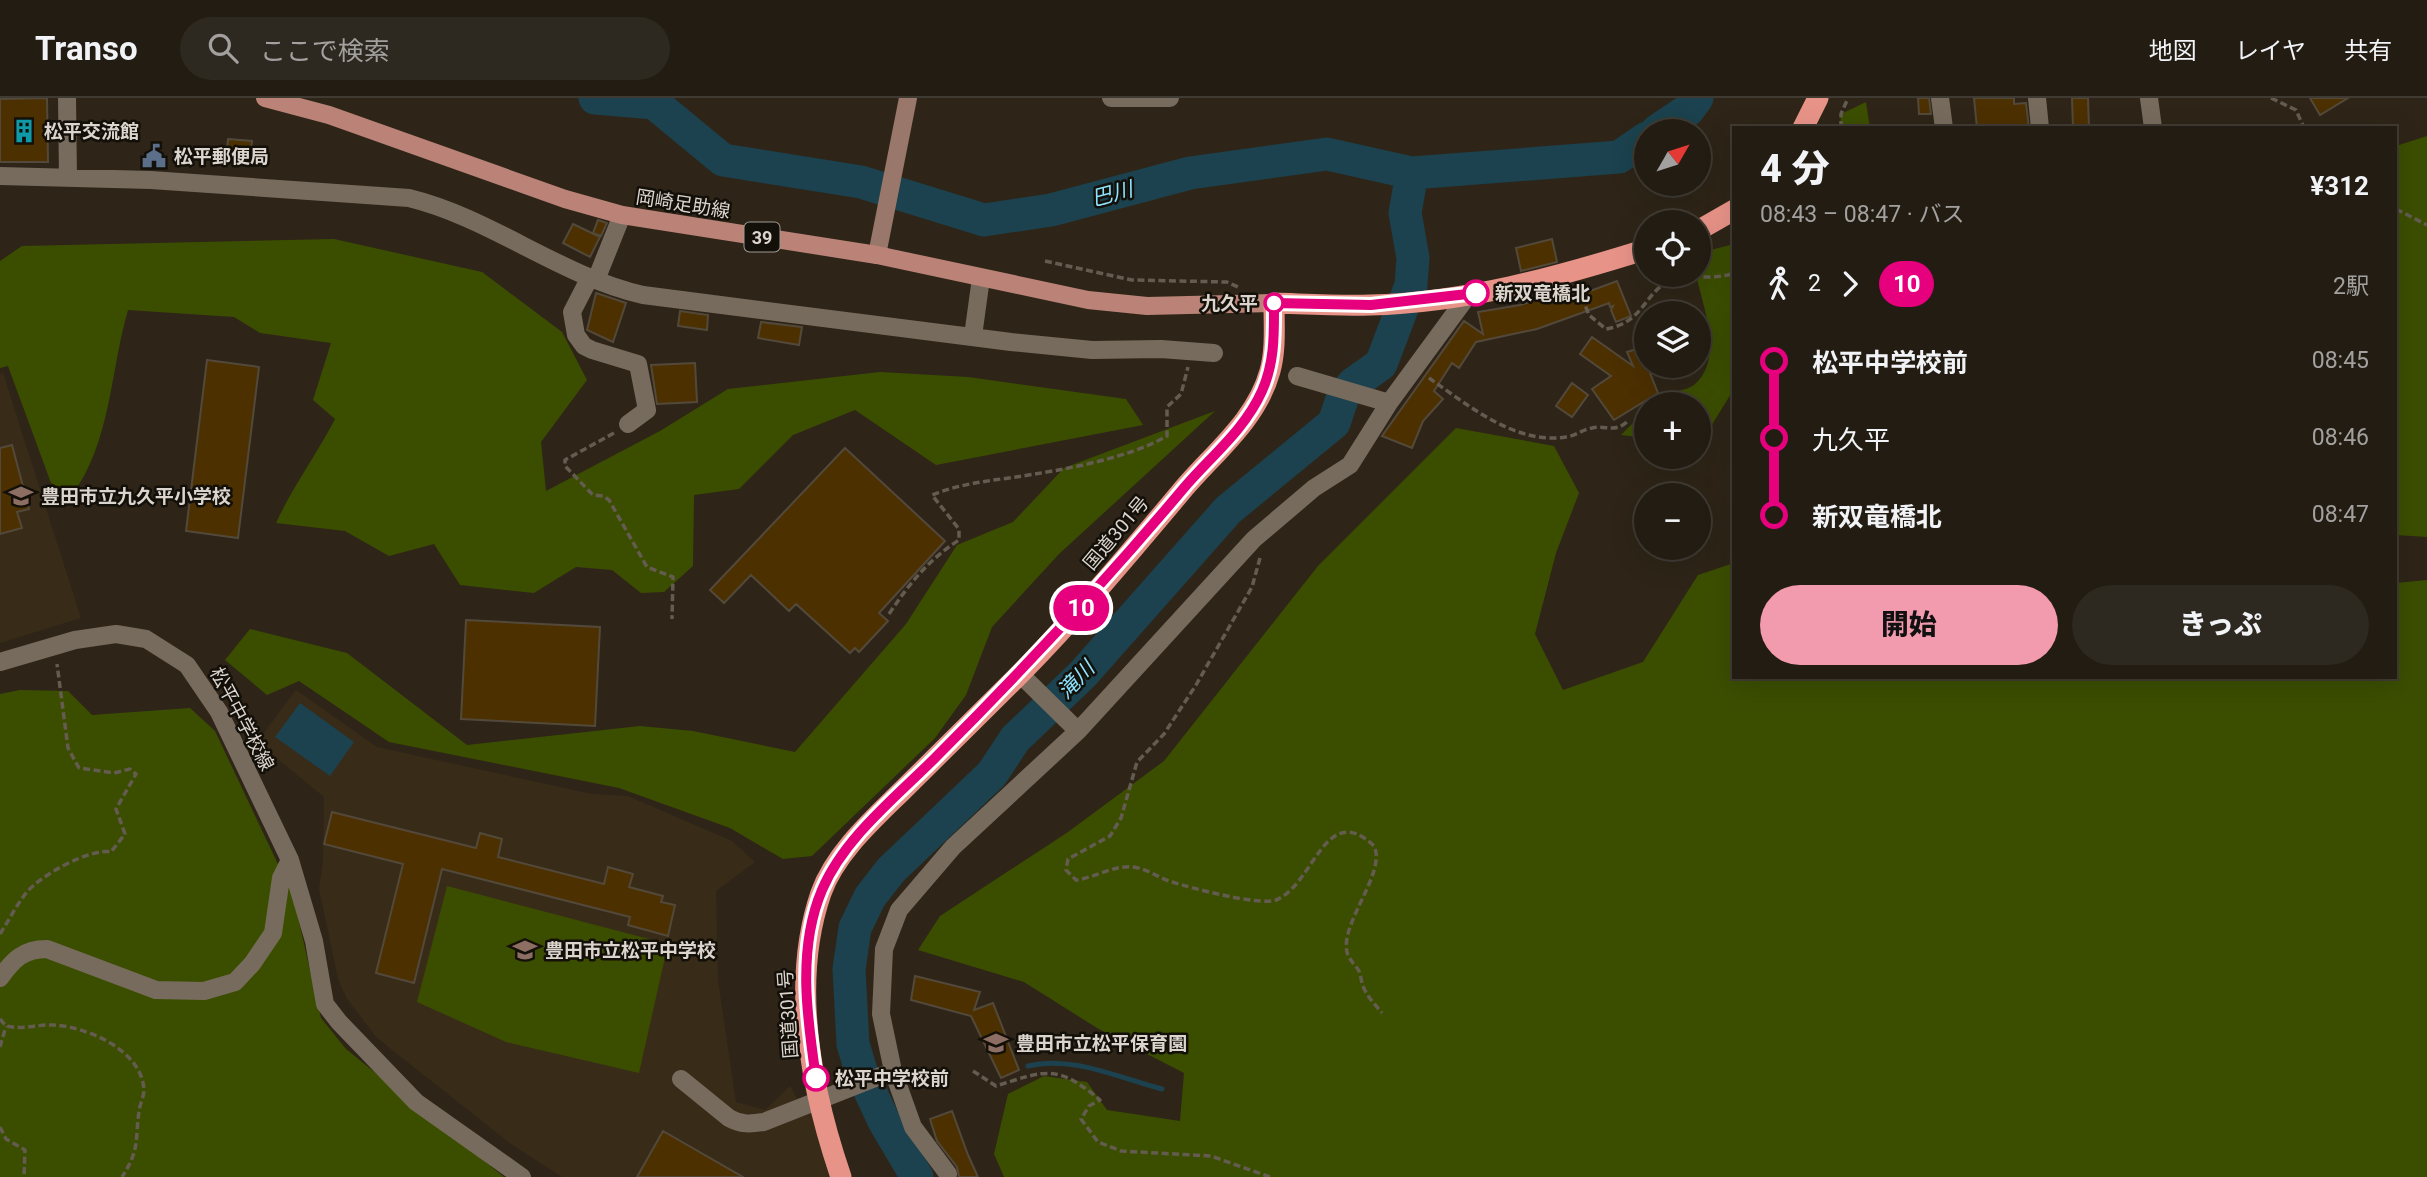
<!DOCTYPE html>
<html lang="ja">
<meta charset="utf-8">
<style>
:root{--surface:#221c12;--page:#2e2920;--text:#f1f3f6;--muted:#a2a19f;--line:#3f3a32;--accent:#f29aae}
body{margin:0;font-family:Roboto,"Noto Sans JP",sans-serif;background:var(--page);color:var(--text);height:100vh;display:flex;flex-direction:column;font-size:26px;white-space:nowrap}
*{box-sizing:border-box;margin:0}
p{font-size:23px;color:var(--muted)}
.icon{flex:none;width:38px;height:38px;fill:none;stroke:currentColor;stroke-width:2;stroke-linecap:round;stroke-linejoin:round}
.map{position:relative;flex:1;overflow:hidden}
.drawer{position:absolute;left:1732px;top:28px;width:665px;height:553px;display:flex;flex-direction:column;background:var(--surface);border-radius:0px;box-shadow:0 7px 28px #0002,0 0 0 2px var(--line)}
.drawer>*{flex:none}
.badge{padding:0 14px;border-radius:23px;font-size:24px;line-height:46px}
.needle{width:46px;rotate:51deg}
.controls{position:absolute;left:1634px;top:21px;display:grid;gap:14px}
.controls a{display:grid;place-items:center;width:77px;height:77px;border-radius:50%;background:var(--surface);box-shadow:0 7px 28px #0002,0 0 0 2px var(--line);font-size:35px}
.map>.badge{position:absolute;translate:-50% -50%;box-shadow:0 0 0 4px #fff}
.legs{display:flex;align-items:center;gap:10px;height:77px;padding:0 28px;font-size:23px}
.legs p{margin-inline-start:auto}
.headline{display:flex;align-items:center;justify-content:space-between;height:119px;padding:0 28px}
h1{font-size:38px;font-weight:800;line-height:52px}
.button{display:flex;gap:14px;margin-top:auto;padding:14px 28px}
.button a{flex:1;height:80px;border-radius:42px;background:var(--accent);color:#111;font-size:28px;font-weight:800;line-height:80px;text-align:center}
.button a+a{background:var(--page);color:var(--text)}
ul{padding:0 28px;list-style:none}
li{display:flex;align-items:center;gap:24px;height:77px;font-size:26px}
li i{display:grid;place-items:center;width:10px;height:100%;margin:0 9px;background:currentColor}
li i::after{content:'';width:18px;height:18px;margin:-9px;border:5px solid;border-radius:50%;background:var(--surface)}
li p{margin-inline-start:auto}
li:first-child i{background:linear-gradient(#0000 50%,currentColor 0)}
li:last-child i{background:linear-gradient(currentColor 50%,#0000 0)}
header{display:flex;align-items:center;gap:42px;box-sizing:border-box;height:98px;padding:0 35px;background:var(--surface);border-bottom:2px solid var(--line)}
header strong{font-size:33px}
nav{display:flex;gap:38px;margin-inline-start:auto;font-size:24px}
.search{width:490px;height:63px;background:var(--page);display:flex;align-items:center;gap:18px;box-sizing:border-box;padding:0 24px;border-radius:38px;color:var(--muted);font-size:26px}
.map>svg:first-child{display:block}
.built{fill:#382b18}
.green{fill:#3b4e00}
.water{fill:#1b424e}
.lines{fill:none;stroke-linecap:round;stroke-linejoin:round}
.stream{stroke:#1b424e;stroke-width:5}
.river{stroke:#1b424e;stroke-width:33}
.building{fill:#4c3000;stroke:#53493b;stroke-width:2}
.path{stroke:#645c50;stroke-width:3.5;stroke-dasharray:7 3.5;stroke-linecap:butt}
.street{stroke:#776b5d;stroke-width:18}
.secondary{stroke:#99776a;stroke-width:18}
.primary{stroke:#bb8377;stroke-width:18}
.highway{stroke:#e89388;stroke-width:21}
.line-1-casing{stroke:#fff;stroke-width:16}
.line-1{stroke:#e6007e;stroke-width:10}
.stop-1-dot{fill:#fff;stroke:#e6007e;stroke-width:3.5}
.labels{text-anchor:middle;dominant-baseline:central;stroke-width:5;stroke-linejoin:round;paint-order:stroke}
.shield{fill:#130f09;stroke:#a09a92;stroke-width:2}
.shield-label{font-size:18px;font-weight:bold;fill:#dcd5cd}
.poi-label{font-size:19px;font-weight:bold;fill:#dcd5cd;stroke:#130f09;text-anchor:start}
.street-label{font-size:19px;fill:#dcd5cd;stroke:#130f09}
.stop-label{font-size:19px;font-weight:bold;fill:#dcd5cd;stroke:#130f09;text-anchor:start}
.water-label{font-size:21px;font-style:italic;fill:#8de3fe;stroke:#130f09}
</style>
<header>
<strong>Transo</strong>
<div class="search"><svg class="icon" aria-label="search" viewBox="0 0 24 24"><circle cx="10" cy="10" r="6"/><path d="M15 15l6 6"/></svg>ここで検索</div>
<nav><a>地図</a><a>レイヤ</a><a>共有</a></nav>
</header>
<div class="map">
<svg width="2427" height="1079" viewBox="0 0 2427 1079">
<rect width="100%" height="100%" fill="#2e2518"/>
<path class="built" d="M3 275 81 520 0 545V276Z
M296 592 377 649 592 696 628 698 732 743 755 764 716 793 718 882 736 1004 765 1012 790 988 805 1015 813 1014 834 1079H562L511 1046 377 940 347 901 338 881 319 791 323 764 324 699 257 644Z"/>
<path class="green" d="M1866 4 1870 30H1840L1841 16Z
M2427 38V439L2396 437V48Z
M334 141 482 174 562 234 587 282 541 344 546 393 660 333 728 291 880 274 968 279 1126 301 1143 327 936 367 855 312 793 337 739 391 694 397 693 468 664 494 641 495 612 472 576 469 534 495 460 487 434 446 389 458 345 433 276 425C293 388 317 356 335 321L313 302 331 245 260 235 234 219 128 212C110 274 111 344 72 397L51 385 8 268 0 270V163L22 148Z
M1734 146V291L1708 333 1699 334V306H1651C1667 290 1683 296 1695 286 1724 261 1703 208 1696 177H1699V155Z
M1647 311V340L1621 337Z
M1215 313 1059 456 992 529 966 597 935 640 812 758 783 761 730 730 619 690 389 644 299 583 267 597 225 562 250 531 347 555 467 647 640 628 693 633 795 654 906 526 957 447 1013 424 1064 370Z
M1456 330 1554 348 1579 395 1556 455 1535 536 1563 592 1643 564 1698 477 1734 465V579H2396V485L2427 482V1079H1004L994 1056 1008 996 1044 978 1087 984 1107 1012 1180 1023 1184 975 1097 930 1024 884 918 852 940 818 1068 734 1164 663 1318 468Z
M20 592 68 593 92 617 190 610 215 633 293 798 321 920 346 951 504 1079H0V596Z
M447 788 668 846 639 975 506 944 417 904Z"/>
<path class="water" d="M300 605 354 644 330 678 275 639Z"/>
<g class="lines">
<path class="stream" d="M1028 968C1072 957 1119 980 1162 991"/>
<path class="river" d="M595 0 654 5 723 62 861 84 984 122 1051 112 1190 75 1327 56 1412 75 1619 59 1647 40
M1657 33 1688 12 1697 0
M917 1079 884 1023 862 976 853 946 849 871 855 830 870 799 891 772 992 676 1015 641 1083 576 1228 412 1334 325 1343 298 1353 286 1381 266 1411 187 1413 160 1405 115 1412 75"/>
</g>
<path class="building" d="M47 0 48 64H0V1Z
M1918 0H1929L1931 16H1919Z
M1974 0H2014V6L2026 5 2029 30H1977Z
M2072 0H2088L2089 30H2073Z
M2310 0H2348L2320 17Z
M228 41 252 43 250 63 226 61Z
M598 122 607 125 601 138 593 135Z
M573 126 600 139 590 159 563 145Z
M1552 141 1557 164 1521 173 1516 150Z
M1617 183 1631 218 1616 224 1611 212 1613 208 1610 209 1609 205 1537 231 1476 244 1459 270 1452 265 1434 293 1443 301 1423 323 1412 350 1382 338 1464 223 1483 236 1478 214 1520 207 1571 192 1574 199Z
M596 195 626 205 613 244 587 232Z
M680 213 708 217 707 232 678 228Z
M761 224 802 229 799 247 758 240Z
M1592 239 1633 268 1627 254 1640 250 1658 295 1614 322 1592 291 1611 278 1580 256Z
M207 262 259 269 238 440 186 433Z
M695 265 697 304 657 306 651 267Z
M1572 285 1588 297 1572 319 1556 308Z
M12 347 29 411 17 414 22 430 0 436V350Z
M845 350 945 443 879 515 888 523 859 554 855 550 850 555 796 506 789 513 751 477 724 505 710 492Z
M466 522 600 529 595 628 461 621Z
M332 714 476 750 480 735 502 741 498 759 604 786 608 769 633 776 629 789 663 798 661 804 675 807 668 838 628 827 630 819 442 771 414 885 376 875 403 766 324 746Z
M915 878 980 894 974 912 993 905 1019 972 1001 980 971 918 911 902Z
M952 1013 968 1057 978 1079H959L957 1069 937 1043 930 1021Z
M663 1033 743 1079H637Z"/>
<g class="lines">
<path class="path" d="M2271 0 2296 12 2304 30
M1841 30V16L1848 0
M2396 111 2427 127
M1045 163 1132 182 1227 184 1238 189
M1578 189 1589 217 1606 231C1645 224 1644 194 1670 183 1689 175 1713 183 1734 175
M1429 280C1468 307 1515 347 1566 339 1576 338 1583 331 1592 330 1606 327 1614 335 1627 324
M614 335 565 362V368L593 397 603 398 609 402 647 469 673 479 672 521
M1260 460 1252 489 1196 587 1164 636 1137 664 1121 720 1110 738 1068 761 1066 772 1076 782C1094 780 1114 767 1132 769 1147 770 1158 780 1172 784 1192 790 1258 808 1276 802 1314 787 1325 701 1374 748 1387 774 1340 825 1347 854 1349 862 1355 866 1359 873 1361 877 1361 883 1363 888 1367 899 1375 906 1382 915
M889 516C909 486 928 462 959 442V431L932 397C959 386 987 383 1016 379 1062 372 1127 361 1167 338V309L1181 296 1188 269
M0 836C9 822 17 806 27 794 41 777 90 750 111 754L125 736 116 711 136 676 130 671 114 675 79 670 68 650 57 566
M0 921 6 928C23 932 37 926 54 927 87 929 142 952 144 992 144 998 140 1006 139 1013 135 1043 140 1051 122 1079
M0 949 6 928
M973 973 996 988C1047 972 1057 966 1100 1002L1089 1008 1081 1021 1098 1044 1121 1053 1211 1058 1270 1079
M0 1029 6 1041 25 1052 24 1079"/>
<path class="street" d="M67 0 68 80
M1111 0H1170
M1940 0 1944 30
M2037 0 2040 30
M2149 0 2153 30
M0 78 151 82 409 100C491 120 560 178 643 197L1011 244 1092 252 1161 251 1214 255
M590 179 572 214 576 237 584 248 592 252 638 266 647 312 628 326
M596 182 622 117
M973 238 981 180
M1297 278 1389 305
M0 564 75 542 116 536 146 541 187 567 219 614 290 762 314 843 325 906 339 924 416 1004 522 1079
M1020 576 1078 633
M0 880C13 862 23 851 47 851L156 892 204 893 235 884 252 866 273 835 281 780 290 762
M681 981 729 1020C741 1027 751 1026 764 1024L893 973
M948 1076 913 1029 893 973 881 916 884 851 899 812 953 749 1078 633 1254 441 1314 390 1350 367 1389 305 1469 196"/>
<path class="secondary" d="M877 157 908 0"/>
<path class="primary" d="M265 0 329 17 565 101 622 117 877 157 1088 202 1147 208 1274 205"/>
<path class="highway" d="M1803 30 1818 0
M1699 132 1734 112
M841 1079C811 991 790 885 821 795 836 753 877 718 907 688 944 651 982 614 1019 577 1076 519 1128 457 1180 395 1212 356 1256 324 1270 273 1276 251 1274 228 1274 205 1306 206 1338 208 1370 207 1464 205 1558 179 1647 151"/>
</g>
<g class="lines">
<g class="line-1-casing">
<path id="line-1" d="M816 980C807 919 797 851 822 792 844 740 896 699 935 660 1022 573 1104 485 1183 391 1210 359 1244 333 1262 293 1275 264 1274 235 1274 205L1371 207 1476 195"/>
</g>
<use href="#line-1" class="line-1"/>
</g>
<defs>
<g id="building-bare" transform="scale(1.89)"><path d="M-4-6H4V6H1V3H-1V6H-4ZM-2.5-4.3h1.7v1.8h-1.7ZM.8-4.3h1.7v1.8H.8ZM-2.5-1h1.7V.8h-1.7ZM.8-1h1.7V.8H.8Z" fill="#0f9aa8" stroke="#130f09" stroke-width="2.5" paint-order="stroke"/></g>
<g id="civic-bare" transform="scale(1.89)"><path d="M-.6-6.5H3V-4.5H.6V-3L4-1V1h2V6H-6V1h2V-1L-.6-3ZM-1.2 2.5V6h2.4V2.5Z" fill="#5c6f8a" stroke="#130f09" stroke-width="2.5" paint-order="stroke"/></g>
<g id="school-bare" transform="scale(1.89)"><path d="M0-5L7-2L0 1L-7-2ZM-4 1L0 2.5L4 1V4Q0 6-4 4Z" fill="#8d6e63" stroke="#130f09" stroke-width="2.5" paint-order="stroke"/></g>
</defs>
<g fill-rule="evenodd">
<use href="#building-bare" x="24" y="33"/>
<use href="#civic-bare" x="154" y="58"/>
<use href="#school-bare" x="21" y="398"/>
<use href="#school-bare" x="525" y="852"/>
<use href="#school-bare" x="996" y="945"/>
</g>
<g class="stop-1-dot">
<circle cx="1476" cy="195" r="12"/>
<circle cx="1274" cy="205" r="9"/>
<circle cx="816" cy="980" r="12"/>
</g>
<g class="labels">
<rect class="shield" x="744.5" y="124.5" width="35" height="29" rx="5"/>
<g class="shield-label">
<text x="762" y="139">39</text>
</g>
<g class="poi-label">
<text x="44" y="33">松平交流館</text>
<text x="174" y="58">松平郵便局</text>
<text x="41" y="398">豊田市立九久平小学校</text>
<text x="545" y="852">豊田市立松平中学校</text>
<text x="1016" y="945">豊田市立松平保育園</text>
</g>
<g class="street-label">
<text transform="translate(683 106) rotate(9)">岡崎足助線</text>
<text transform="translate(1116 435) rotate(-50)">国道301号</text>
<text transform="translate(242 621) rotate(62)">松平中学校線</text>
<text transform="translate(788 916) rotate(-94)">国道301号</text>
</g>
<g class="stop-label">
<text x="1495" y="195">新双竜橋北</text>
<text x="1258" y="205" text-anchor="end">九久平</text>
<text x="835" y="980">松平中学校前</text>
</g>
<g class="water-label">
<text transform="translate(1112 96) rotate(-15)">巴川</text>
<text transform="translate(1076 582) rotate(-46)">滝川</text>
</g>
</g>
</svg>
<div class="controls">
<a><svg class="needle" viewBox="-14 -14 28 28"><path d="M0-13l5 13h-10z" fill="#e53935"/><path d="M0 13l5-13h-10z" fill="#a2a19f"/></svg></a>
<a><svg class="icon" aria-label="locate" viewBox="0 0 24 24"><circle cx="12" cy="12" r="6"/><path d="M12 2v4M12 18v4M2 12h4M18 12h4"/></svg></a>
<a><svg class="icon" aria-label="layers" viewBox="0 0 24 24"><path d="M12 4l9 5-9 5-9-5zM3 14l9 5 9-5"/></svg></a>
<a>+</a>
<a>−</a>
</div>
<b class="badge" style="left:1081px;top:510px;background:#e6007e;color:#fff">10</b>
<section class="drawer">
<div class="headline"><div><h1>4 分</h1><p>08:43 – 08:47 · バス</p></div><b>¥312</b></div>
<div class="legs"><svg class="icon" aria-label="walk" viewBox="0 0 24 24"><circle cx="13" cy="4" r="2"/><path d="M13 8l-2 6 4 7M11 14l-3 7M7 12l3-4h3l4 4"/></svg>2<svg class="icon" aria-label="forward" viewBox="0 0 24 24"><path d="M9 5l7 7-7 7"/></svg><b class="badge" style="background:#e6007e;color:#fff">10</b><p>2駅</p></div>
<ul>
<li><i style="color:#e6007e"></i><b>松平中学校前</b><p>08:45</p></li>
<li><i style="color:#e6007e"></i><span>九久平</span><p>08:46</p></li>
<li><i style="color:#e6007e"></i><b>新双竜橋北</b><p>08:47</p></li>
</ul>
<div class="button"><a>開始</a><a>きっぷ</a></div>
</section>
</div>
